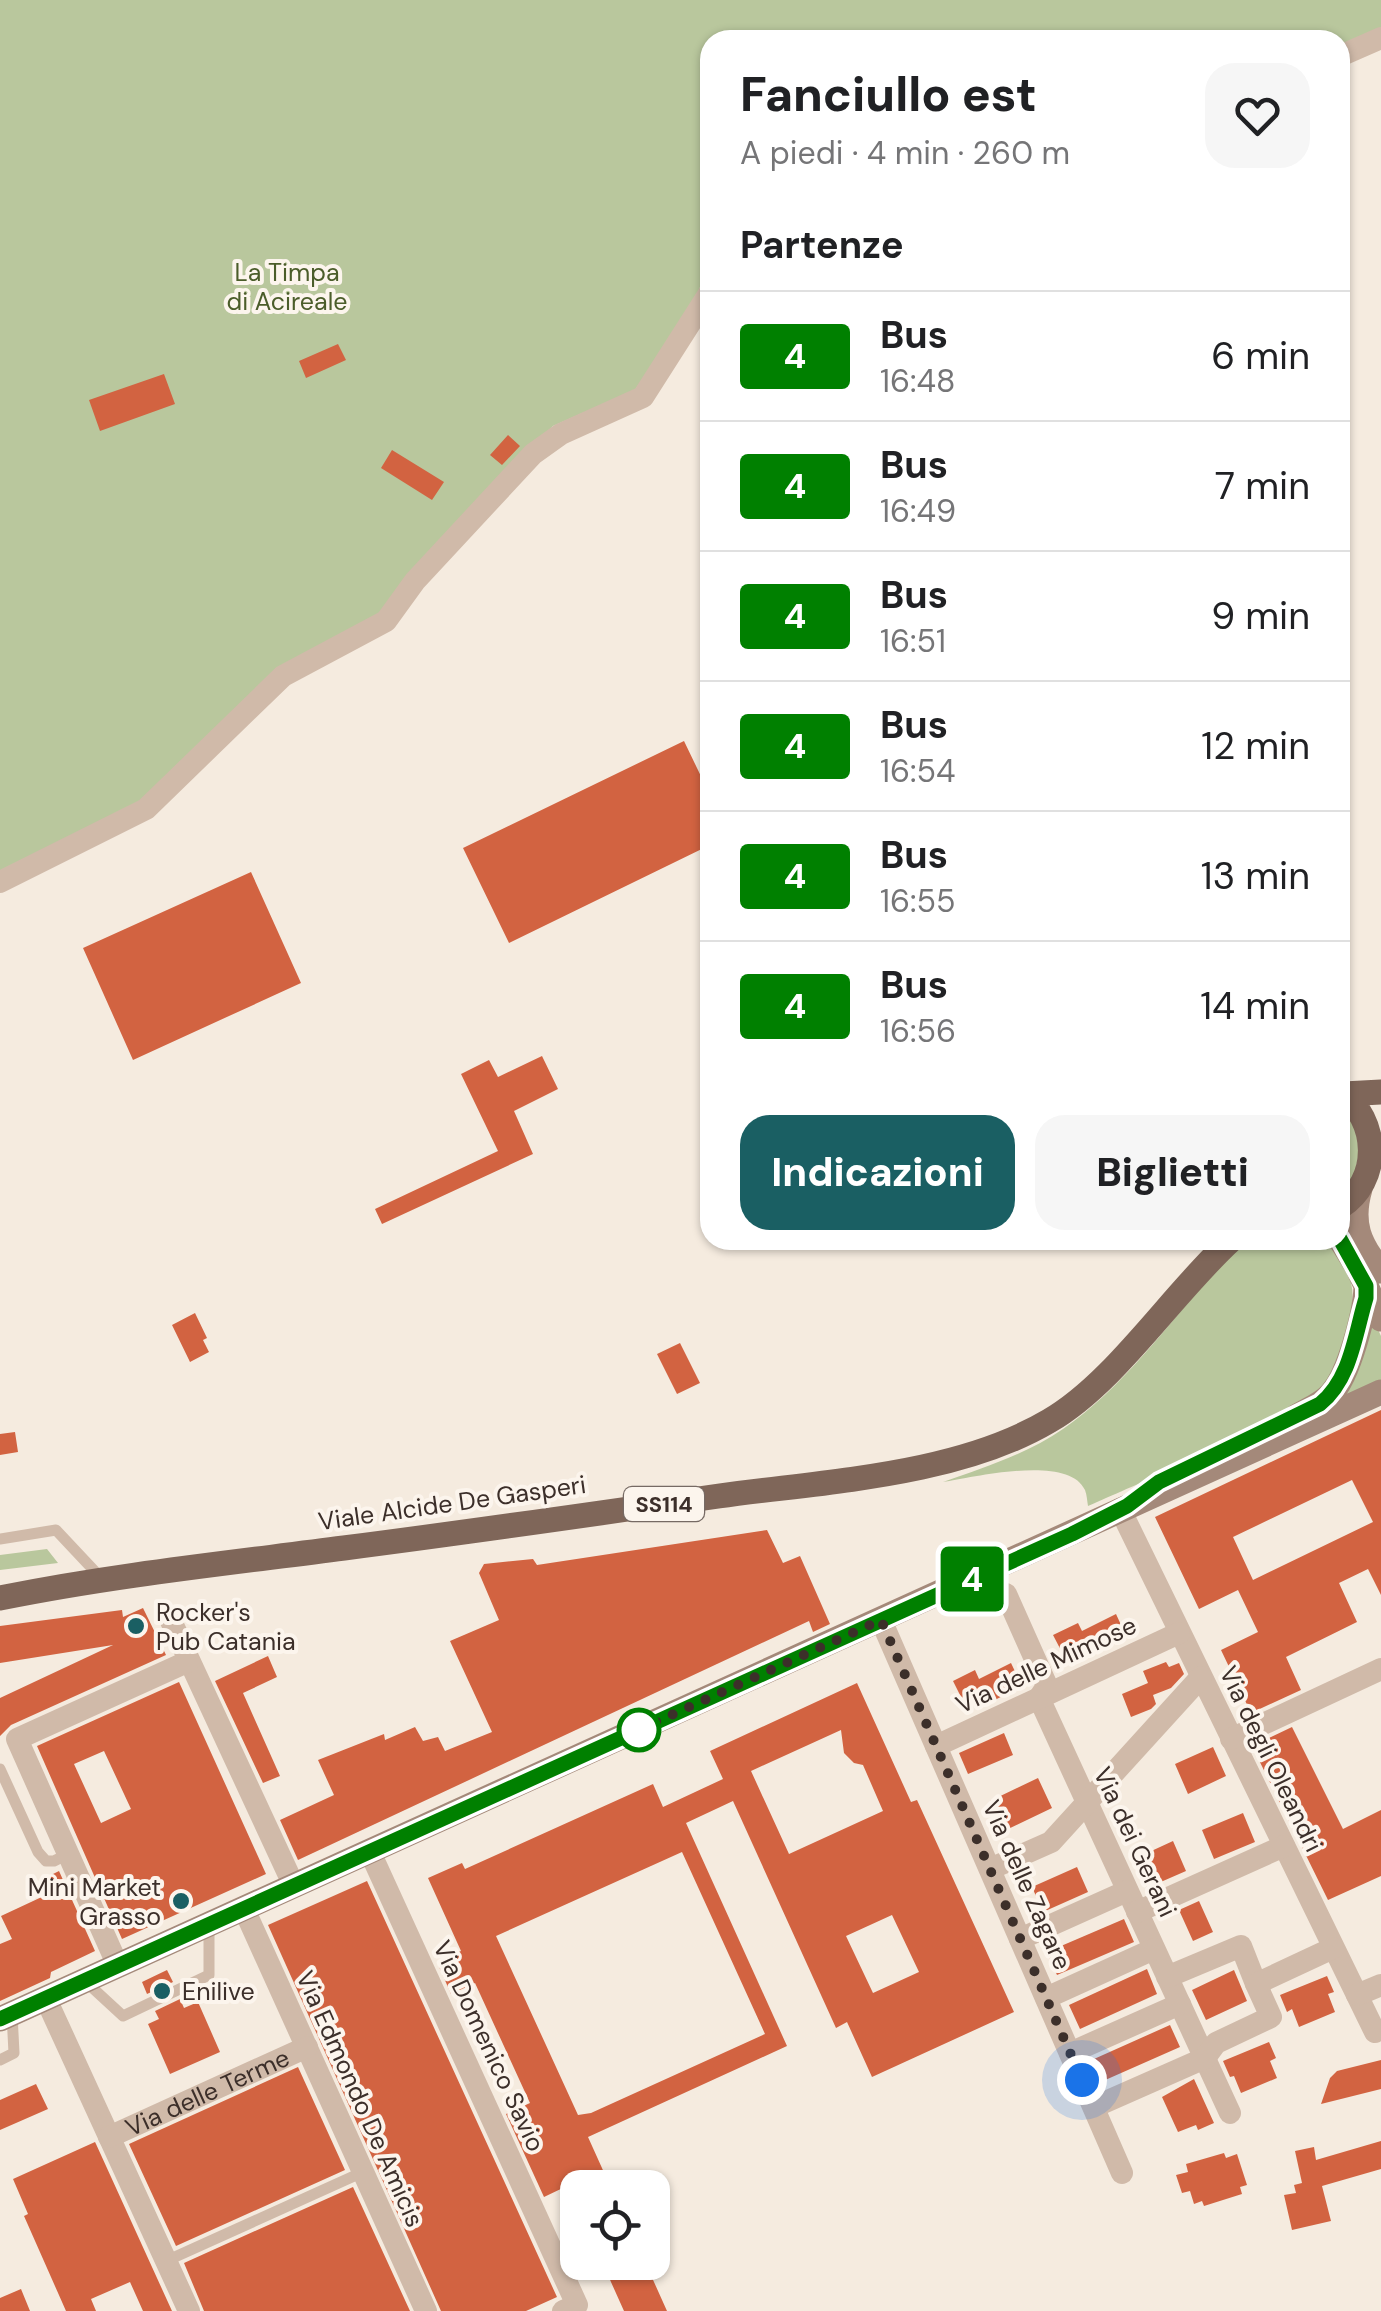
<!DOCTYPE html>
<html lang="it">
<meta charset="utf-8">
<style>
:root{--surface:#fff;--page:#f6f6f6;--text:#202124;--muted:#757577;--line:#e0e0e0;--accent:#1a5f63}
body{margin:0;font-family:"DM Sans",sans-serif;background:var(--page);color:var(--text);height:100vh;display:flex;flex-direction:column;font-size:38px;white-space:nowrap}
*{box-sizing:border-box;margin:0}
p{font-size:32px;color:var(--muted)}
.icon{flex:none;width:55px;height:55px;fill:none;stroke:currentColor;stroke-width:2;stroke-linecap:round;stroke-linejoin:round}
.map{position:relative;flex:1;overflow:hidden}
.sheet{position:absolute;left:700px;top:30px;width:650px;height:1220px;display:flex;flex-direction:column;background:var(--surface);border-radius:30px;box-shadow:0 2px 8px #0004}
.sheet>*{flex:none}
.badge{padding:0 20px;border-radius:8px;font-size:35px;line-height:65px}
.tools{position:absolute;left:560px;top:2170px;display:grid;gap:20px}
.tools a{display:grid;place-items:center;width:110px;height:110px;border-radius:20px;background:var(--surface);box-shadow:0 2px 8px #0004;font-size:50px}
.you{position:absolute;width:50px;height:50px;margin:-25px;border:8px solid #fff;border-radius:50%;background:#1a73e8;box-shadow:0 0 0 15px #1a73e833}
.map>.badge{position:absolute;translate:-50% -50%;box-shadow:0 0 0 5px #fff}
h2{padding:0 40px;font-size:38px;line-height:90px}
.round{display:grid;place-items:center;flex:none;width:105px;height:105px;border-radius:30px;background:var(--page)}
.head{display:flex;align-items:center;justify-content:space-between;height:170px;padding:0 40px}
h1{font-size:48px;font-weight:800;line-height:75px}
.cta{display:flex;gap:20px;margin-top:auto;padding:20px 40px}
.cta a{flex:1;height:115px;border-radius:30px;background:var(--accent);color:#fff;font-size:40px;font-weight:800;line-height:115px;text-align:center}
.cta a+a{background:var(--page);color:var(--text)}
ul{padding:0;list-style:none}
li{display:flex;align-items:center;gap:30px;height:130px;padding:0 40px;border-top:2px solid var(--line)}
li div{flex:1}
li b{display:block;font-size:38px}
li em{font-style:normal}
li .badge{min-width:110px;font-weight:700;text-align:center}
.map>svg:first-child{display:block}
.green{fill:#b9c79d}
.building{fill:#d26341;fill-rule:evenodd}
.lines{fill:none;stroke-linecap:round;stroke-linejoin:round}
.lane{stroke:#d0baa9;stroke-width:11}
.street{stroke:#d0baa9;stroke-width:22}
.secondary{stroke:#a4897a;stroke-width:25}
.primary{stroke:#7f6659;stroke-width:25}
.line-casing{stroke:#fff;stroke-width:22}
.line{stroke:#008000;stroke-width:15}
.walk{stroke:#3c2f2a;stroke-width:10;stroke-dasharray:0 18}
.poi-dot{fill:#1a5f63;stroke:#fcf5ed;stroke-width:4}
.stop-dot{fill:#fff;stroke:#008000;stroke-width:5}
.labels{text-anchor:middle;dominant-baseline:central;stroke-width:8;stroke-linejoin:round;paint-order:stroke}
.shield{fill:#fcf5ed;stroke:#766a64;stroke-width:2.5}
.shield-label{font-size:22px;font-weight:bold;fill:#3c2f2a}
.park-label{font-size:25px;fill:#4b5d2a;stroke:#fcf5ed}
.street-label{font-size:25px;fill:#3c2f2a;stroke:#fcf5ed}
.poi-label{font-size:25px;fill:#3c2f2a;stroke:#fcf5ed;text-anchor:start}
</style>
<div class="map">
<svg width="1381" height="2311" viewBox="0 0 1381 2311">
<rect width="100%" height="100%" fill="#f5ebdf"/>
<path class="green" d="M0 0H1381V28L1340 48V40H710V261L695 300 635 390 553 426 381 615 290 665 143 800 0 878Z
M1340 1103 1362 1139 1354 1177 1340 1193Z
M1243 1240H1323C1352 1267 1359 1290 1347 1328 1342 1343 1339 1366 1331 1379 1308 1414 1134 1485 1088 1506 1087 1501 1087 1495 1085 1490 1069 1454 974 1477 943 1482 983 1468 1027 1454 1063 1429 1132 1382 1185 1300 1243 1240Z
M1371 1315 1381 1336V1380L1345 1397Z
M47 1549 58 1563 0 1570V1555Z"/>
<path class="building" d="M338 344 346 360 306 378 299 361Z
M164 374 175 404 100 431 89 400Z
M508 435 520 446 502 465 490 455Z
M392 450 444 482 432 500 381 468Z
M684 741 710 795V845L509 943 463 848Z
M251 872 301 983 133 1060 83 948Z
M542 1056 558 1089 514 1111 533 1154 382 1224 375 1209 498 1151 461 1074 489 1060 498 1077Z
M195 1313 207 1338 203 1340 209 1352 190 1362 172 1325Z
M680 1343 700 1383 677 1394 657 1354Z
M1381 1410V1595L1368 1569 1339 1583 1357 1622 1286 1657 1301 1690 1251 1713 1221 1650 1258 1632 1238 1590 1199 1609 1155 1517ZM1352 1480 1373 1522 1253 1580 1233 1537Z
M15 1432 18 1452 0 1455V1434Z
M767 1530 783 1563 800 1556 830 1624 813 1632 809 1621 298 1860 280 1820 334 1795 318 1760 384 1734 385 1740 415 1727 423 1741 438 1737 445 1751 492 1732 450 1641 499 1620 479 1573 484 1564 533 1559 537 1565Z
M143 1608 166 1655 11 1725 0 1736V1698L113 1645 0 1663V1626L122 1610 123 1617Z
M1116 1614 1127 1638 1094 1654 1090 1648 1066 1660 1053 1635 1078 1623 1082 1631Z
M268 1656 277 1677 243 1693 280 1776 263 1783 215 1681Z
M1166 1662 1169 1667 1179 1663 1184 1674 1171 1688 1153 1695 1156 1704 1151 1709 1131 1717 1122 1694 1148 1683 1143 1671Z
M1011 1663 1022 1686 991 1702 987 1694 965 1705 953 1681 975 1670 979 1679Z
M179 1682 266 1874 122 1939 37 1746ZM104 1751 131 1809 101 1823 74 1764Z
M857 1683 911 1802 917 1800 1014 2012 872 2077 847 2022 836 2028 733 1801 686 1823 787 2046 588 2137 611 2188 567 2186 544 2197 506 2114 530 2103 475 1983 451 1994 437 1962 461 1951 428 1878 462 1863 465 1869 653 1784 663 1807 723 1779 710 1751ZM841 1730 844 1753 854 1763 863 1765 883 1811 789 1854 751 1771ZM682 1852 765 2034 591 2113 578 2115 496 1936ZM892 1915 919 1972 873 1993 846 1936Z
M1292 1727 1343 1829 1381 1810V1876L1328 1900 1252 1746Z
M1004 1733 1013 1755 968 1774 959 1753Z
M1213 1747 1226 1776 1188 1794 1175 1764Z
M1038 1778 1052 1808 1004 1831 990 1801Z
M1243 1813 1255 1842 1214 1859 1202 1830Z
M1173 1841 1186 1871 1147 1888 1134 1859Z
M1077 1867 1088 1892 1043 1912 1032 1887Z
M59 1871 95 1951 51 1972 50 1978 0 2001V1944L12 1939 1 1916 46 1895 39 1881Z
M367 1881 557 2297 526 2311H441L268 1925Z
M1199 1901 1213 1932 1193 1941 1179 1910Z
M1124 1919 1134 1942 1057 1975 1047 1952Z
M1147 1969 1157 1994 1080 2029 1069 2005Z
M167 1970 173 1982 147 1994 142 1982Z
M1234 1970 1247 2001 1206 2020 1192 1990Z
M1327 1976 1334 1992 1328 1994 1335 2012 1299 2027 1292 2009 1287 2012 1280 1995Z
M180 1999 184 2008 198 2002 220 2052 170 2074 148 2024 159 2019 155 2011Z
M1170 2025 1180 2047 1103 2081 1094 2059Z
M1269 2042 1276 2058 1270 2061 1277 2078 1241 2093 1234 2076 1230 2077 1223 2061Z
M1381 2060V2089L1321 2104 1330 2078 1337 2071Z
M298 2067 345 2170 176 2246 129 2144Z
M1194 2079 1214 2123 1198 2130 1196 2125 1178 2132 1162 2097Z
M36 2084 48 2109 0 2130V2100Z
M1381 2141V2169L1322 2186 1331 2221 1292 2230 1284 2195 1296 2193 1294 2185 1302 2183 1295 2151 1314 2147 1316 2160Z
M95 2142 96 2144 172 2311H143L130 2282 91 2299 96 2311H66L24 2216 28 2214 13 2179Z
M1224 2153 1226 2158 1237 2154 1247 2185 1240 2187 1242 2194 1204 2206 1202 2201 1194 2204 1190 2191 1182 2193 1176 2175 1188 2172 1186 2164Z
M353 2187 410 2311H204L184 2263Z
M602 2262H645L667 2311H624Z
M21 2289 30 2311H0V2298Z"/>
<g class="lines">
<path class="lane" d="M0 1539 56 1530 102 1579
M0 1769 38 1852 46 1861H54L68 1854
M85 1981 123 2016 209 1975V1925
M0 2060 14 2053 12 2014
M166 2261 363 2172"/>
<g class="street">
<path d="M1340 56 1381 38"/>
<path d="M0 882 146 809 283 676 386 621 415 581 533 454 561 434 643 397 710 292"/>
<path d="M1120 1509 1375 2032"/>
<path d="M1006 1594 1047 1686 1039 1698 1230 2113"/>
<path d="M881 1620 1122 2173"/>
<path d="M171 1621 294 1886"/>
<path d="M1231 1739 1381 1669"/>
<path d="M936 1746 1179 1633"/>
<path d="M370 1852 577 2305 563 2311"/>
<path d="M990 1869 1051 1842 1201 1677"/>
<path d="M244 1909 426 2311"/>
<path d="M1137 1912 1284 1846"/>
<path d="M1020 1939 1127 1891"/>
<path d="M118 1966 17 1739 189 1661"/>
<path d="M1167 1977 1241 1946 1256 1984"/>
<path d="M1357 1995 1381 1985"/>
<path d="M1046 1998 1154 1949"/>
<path d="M46 1999 189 2311"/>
<path d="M1070 2053 1180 2004"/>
<path d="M1094 2107 1205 2058 1216 2043 1271 2017 1256 1984 1333 1948"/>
<path id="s1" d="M109 2137 307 2047"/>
</g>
<path class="secondary" d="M1360 1189C1350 1223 1359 1244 1381 1271
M1340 1239 1358 1268 1381 1319
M1297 1416C1309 1409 1322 1404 1331 1394 1349 1375 1365 1313 1366 1287
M0 2019 1381 1392"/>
<path class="primary" d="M1340 1092C1380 1120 1381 1181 1340 1207
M1344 1094 1381 1092
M0 1598C114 1575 229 1563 344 1548 469 1532 594 1514 719 1496 825 1481 956 1476 1049 1421 1115 1383 1172 1294 1231 1240"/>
</g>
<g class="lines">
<g class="line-casing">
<path id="line" d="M0 2019 1072 1534 1127 1506 1159 1482 1320 1404C1351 1379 1355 1334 1366 1298V1286L1340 1239"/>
</g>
<use href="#line" class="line"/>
<path class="walk" d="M639 1730 623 1737 881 1620 1082 2080"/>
</g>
<g class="poi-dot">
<circle cx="136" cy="1626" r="10"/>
<circle cx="181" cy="1901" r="10"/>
<circle cx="162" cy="1991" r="10"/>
</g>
<circle class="stop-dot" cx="639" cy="1730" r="20"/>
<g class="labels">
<rect class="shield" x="624" y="1487" width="80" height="34" rx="8"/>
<g class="shield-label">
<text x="664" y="1504">SS114</text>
</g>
<g class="park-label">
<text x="287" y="272">La Timpa<tspan x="287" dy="29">di Acireale</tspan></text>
</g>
<g class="street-label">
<text transform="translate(452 1503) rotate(-8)">Viale Alcide De Gasperi</text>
<text transform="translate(1046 1665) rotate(-25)">Via delle Mimose</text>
<text transform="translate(1271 1759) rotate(64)">Via degli Oleandri</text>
<text transform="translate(1135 1842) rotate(65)">Via dei Gerani</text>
<text transform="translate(1027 1885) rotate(66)">Via delle Zagare</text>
<text transform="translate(489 2046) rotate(65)">Via Domenico Savio</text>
<text stroke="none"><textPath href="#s1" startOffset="108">Via delle Terme</textPath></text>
<text transform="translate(360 2099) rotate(66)">Via Edmondo De Amicis</text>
</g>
<g class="poi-label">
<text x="156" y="1612">Rocker's<tspan x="156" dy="29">Pub Catania</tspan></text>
<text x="161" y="1887" text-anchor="end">Mini Market<tspan x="161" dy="29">Grasso</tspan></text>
<text x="182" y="1991">Enilive</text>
</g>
</g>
</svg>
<div class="tools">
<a><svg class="icon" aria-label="locate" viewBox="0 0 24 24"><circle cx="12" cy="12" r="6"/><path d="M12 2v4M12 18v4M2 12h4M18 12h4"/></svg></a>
</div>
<div class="you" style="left:1082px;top:2080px"></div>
<b class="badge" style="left:972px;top:1579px;background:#008000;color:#fff">4</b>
<section class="sheet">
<div class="head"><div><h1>Fanciullo est</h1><p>A piedi · 4 min · 260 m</p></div><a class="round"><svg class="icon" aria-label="heart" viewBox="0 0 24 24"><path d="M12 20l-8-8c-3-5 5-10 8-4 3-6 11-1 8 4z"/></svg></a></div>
<h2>Partenze</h2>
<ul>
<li><span class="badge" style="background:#008000;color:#fff">4</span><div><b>Bus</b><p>16:48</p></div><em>6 min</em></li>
<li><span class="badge" style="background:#008000;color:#fff">4</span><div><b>Bus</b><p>16:49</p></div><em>7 min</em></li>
<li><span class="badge" style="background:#008000;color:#fff">4</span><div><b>Bus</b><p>16:51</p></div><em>9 min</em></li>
<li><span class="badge" style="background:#008000;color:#fff">4</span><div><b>Bus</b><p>16:54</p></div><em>12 min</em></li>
<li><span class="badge" style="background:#008000;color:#fff">4</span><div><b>Bus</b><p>16:55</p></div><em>13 min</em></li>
<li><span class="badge" style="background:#008000;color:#fff">4</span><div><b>Bus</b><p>16:56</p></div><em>14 min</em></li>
</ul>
<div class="cta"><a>Indicazioni</a><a>Biglietti</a></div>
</section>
</div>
